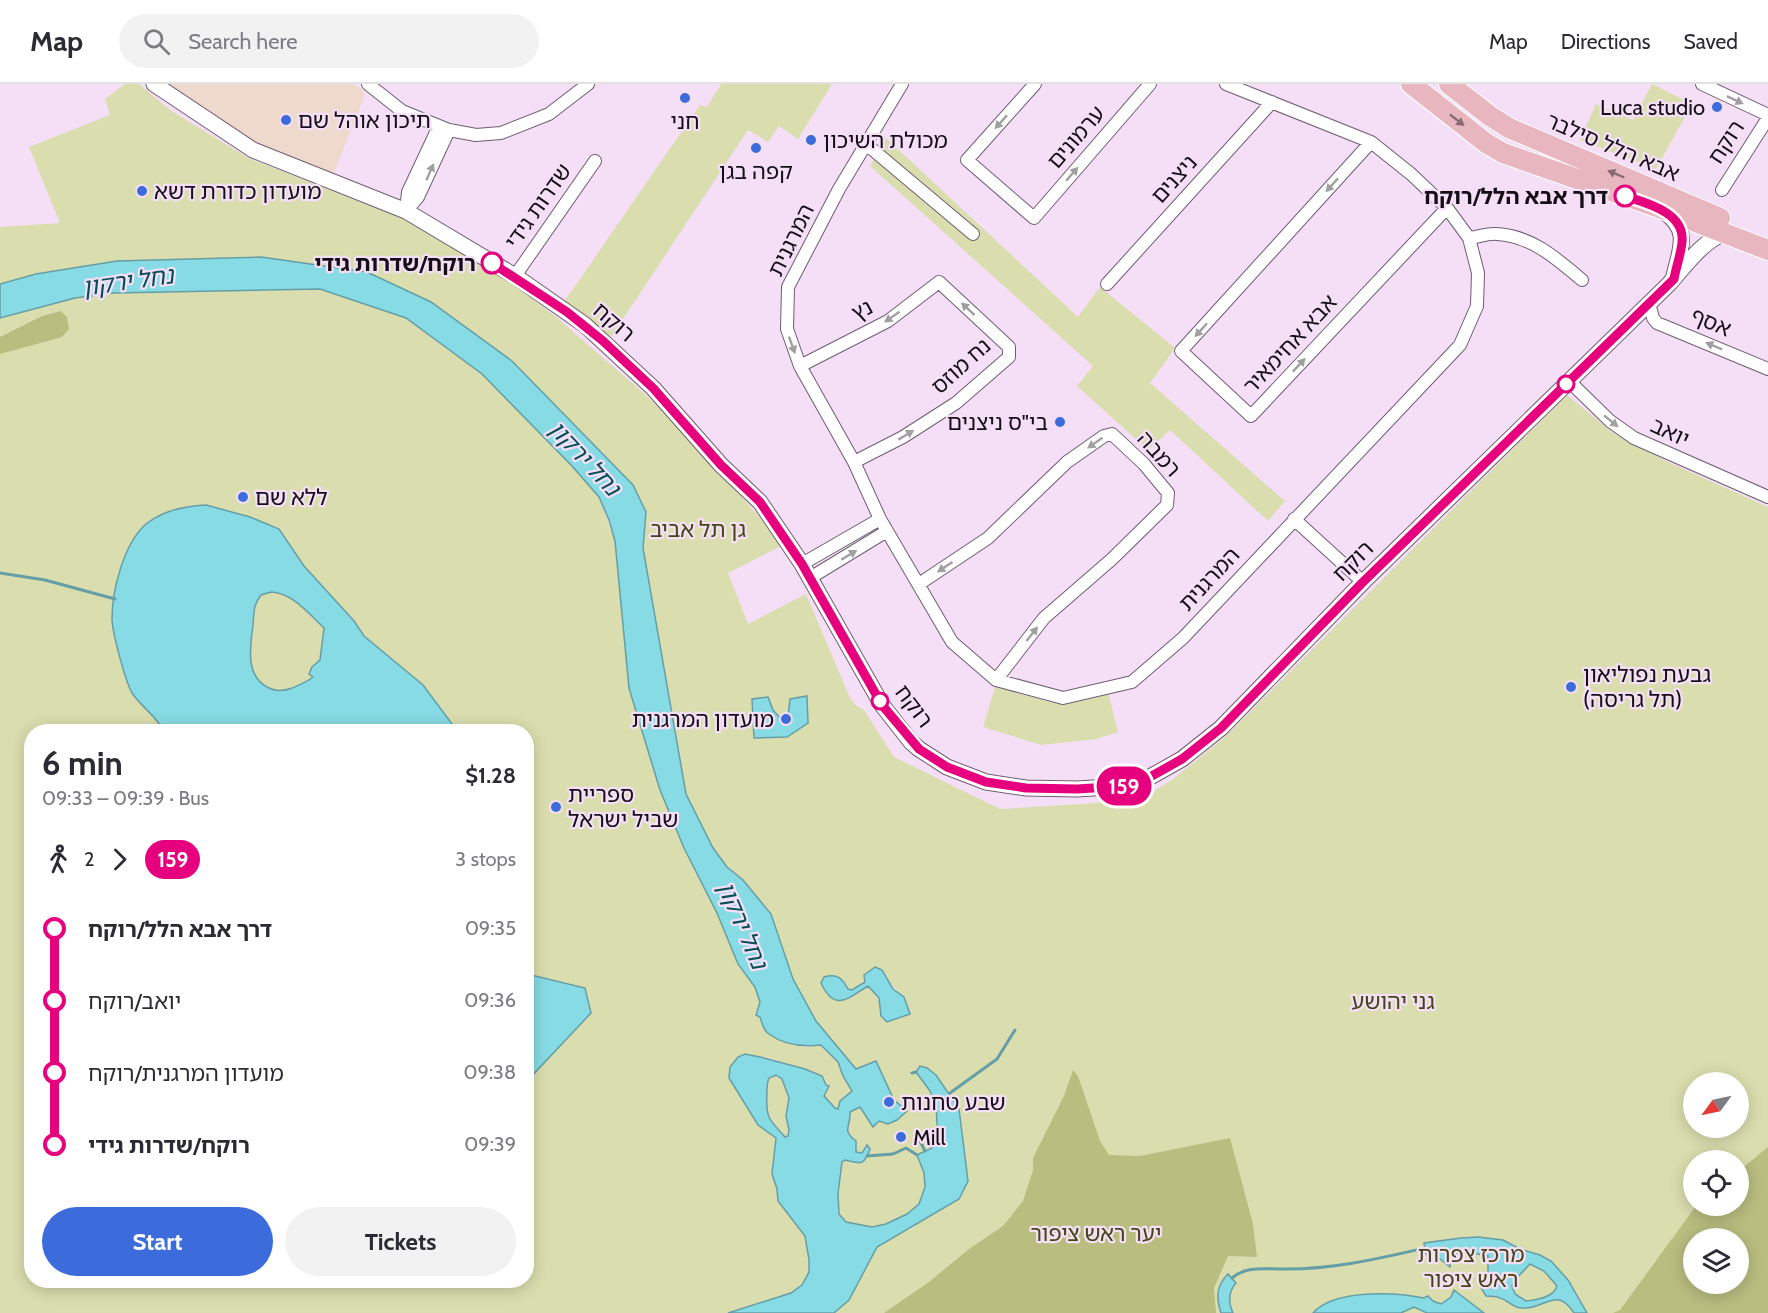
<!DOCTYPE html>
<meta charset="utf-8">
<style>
:root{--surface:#fff;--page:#f2f2f3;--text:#2b2b33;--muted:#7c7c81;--line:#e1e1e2;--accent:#3c6cdc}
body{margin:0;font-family:Cabin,"Noto Sans Hebrew",sans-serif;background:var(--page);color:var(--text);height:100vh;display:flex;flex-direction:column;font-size:22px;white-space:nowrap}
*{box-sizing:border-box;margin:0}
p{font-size:20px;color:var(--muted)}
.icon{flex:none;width:33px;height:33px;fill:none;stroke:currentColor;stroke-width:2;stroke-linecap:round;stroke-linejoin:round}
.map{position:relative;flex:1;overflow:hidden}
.panel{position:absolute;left:24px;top:640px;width:510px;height:564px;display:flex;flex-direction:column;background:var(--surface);border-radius:24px;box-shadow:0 3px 15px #0003}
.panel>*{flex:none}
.badge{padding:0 12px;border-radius:20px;font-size:21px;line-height:39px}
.needle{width:39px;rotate:237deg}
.buttons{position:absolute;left:1683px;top:988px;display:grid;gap:12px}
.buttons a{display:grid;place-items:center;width:66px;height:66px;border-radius:50%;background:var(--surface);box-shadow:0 3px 15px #0003;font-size:30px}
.map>.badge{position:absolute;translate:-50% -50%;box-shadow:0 0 0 3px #fff}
.legs{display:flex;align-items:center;gap:9px;height:66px;padding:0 18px;font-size:20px}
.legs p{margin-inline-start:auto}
.head{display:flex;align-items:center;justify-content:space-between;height:102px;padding:0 18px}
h1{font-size:33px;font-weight:700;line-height:45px}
.primary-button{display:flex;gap:12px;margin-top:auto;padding:12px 18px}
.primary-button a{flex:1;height:69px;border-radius:36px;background:var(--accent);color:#fff;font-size:24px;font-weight:700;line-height:69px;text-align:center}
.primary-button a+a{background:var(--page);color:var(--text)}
ul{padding:0 18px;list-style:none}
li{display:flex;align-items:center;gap:21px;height:72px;font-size:22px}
li i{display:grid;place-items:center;width:9px;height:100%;margin:0 8px;background:currentColor}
li i::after{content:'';width:15px;height:15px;margin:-8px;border:4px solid;border-radius:50%;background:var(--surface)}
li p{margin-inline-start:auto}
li:first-child i{background:linear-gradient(#0000 50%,currentColor 0)}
li:last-child i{background:linear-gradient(currentColor 50%,#0000 0)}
header{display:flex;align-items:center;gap:36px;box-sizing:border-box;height:84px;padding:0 30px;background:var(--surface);border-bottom:2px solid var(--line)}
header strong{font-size:28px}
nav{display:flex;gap:33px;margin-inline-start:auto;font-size:21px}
.search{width:420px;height:54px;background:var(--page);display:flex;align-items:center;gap:15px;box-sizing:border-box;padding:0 21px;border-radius:33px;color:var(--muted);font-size:22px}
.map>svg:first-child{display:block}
.education{fill:#eed9cc}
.green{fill:#dadeae;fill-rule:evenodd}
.forest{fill:#b9bd7f;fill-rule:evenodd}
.water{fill:#87dbe4;stroke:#659ea6;stroke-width:1.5;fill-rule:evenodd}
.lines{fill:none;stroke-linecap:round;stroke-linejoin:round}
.stream{stroke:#659ea6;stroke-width:3}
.minor-casing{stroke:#6f5d72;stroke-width:14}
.tertiary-casing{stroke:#6f5d72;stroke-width:17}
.primary-casing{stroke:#fff;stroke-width:22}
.minor{stroke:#fff;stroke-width:12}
.tertiary{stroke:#fff;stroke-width:15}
.primary{stroke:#e8b6bf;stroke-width:20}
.oneway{fill:#a19fa2}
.oneway2{fill:#896a73}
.line-1-casing{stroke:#fff;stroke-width:14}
.line-1{stroke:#e6007e;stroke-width:9}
.poi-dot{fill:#3c6cdc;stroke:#f4dff7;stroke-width:2}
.stop-1-dot{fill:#fff;stroke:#e6007e;stroke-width:3}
.labels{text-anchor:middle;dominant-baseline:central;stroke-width:4.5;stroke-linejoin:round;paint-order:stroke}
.poi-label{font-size:22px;fill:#150e16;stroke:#f4dff7;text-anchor:start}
.street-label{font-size:22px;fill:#150e16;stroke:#f4dff7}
.stop-label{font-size:22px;font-weight:bold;fill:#150e16;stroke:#f4dff7;text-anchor:end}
.park-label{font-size:22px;fill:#434515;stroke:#f4dff7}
.water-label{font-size:24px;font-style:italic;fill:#004f56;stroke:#f4dff7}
</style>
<header>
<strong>Map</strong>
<div class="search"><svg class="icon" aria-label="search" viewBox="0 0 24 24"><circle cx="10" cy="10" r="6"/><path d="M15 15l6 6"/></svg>Search here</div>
<nav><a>Map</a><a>Directions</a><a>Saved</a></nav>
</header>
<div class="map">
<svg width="1768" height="1229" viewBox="0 0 1768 1229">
<rect width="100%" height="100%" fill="#f4dff7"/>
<path class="education" d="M161 0H352L361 4 365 11 333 91 255 60Z"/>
<path class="green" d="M125 0H139L170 26 250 75 418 140 511 198 556 233 647 312 719 381 736 406 783 461 728 489 748 540 806 510 850 614 855 621 864 626 894 673 1000 725 1097 719 1154 707 1172 696 1226 652 1567 311 1612 348 1666 377 1768 423V1229H834L849 1216 877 1163 895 1151 913 1144 919 1120 907 1130 886 1140 872 1143 846 1138 839 1130 838 1122 842 1078 845 1076 855 1080C862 1075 872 1071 869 1062H865L862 1069 856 1068 853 1055 849 1053 847 1046 850 1028 860 1022 879 1037 888 1039 907 1027 894 1016 876 977 856 985 816 937 793 895 771 830 743 796 727 783 713 764 686 710 643 464 646 428 633 401 579 348 367 188 36 190 0 200V143L60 139 29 63 110 31 105 15ZM875 883C889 892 890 903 905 913L909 931 891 937H884C878 921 883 913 868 902L850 914 843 917 822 895 826 892 842 895 848 905 852 906 865 898 864 891ZM1694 999H1738V1044H1694ZM1694 1077H1738V1122H1694ZM1694 1155H1738V1200H1694Z
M721 0H832L798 55 779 42 768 58 748 46 611 253 564 218 700 21 707 23Z
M1652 0 1692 20 1656 85 1580 56 1596 20 1633 36Z
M886 54 1078 233 1100 203 1175 264 1150 299 1285 417 1268 437 1170 346 1148 366 1077 302 1093 282 870 82Z
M320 205 406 234 482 290 572 382 599 413 615 457 622 535 684 764 717 829 738 880 755 903 760 918 757 931 759 933 769 950 803 963 821 961 839 978 843 992 852 1008 842 1014 838 1025 835 1024 823 1012 826 1002 813 988 769 974 745 970 729 994 757 1041 776 1054 772 1090 777 1105 778 1117 805 1152 809 1176V1188L802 1201 791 1209 728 1229H0V234L75 214 113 209ZM206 421 250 433 279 445 304 482 354 537 364 552 423 601 458 648H526V792L531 795 526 812 527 890 585 904 591 929 527 997 526 1197H32V648H164C157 632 142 624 132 609 125 596 112 548 112 534 112 506 124 459 146 440 161 427 186 422 206 421Z
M271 508C293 509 308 530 324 544L320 576 312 583 313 593C307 598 300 600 292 603 282 608 275 607 265 602 245 592 251 560 253 541 254 529 253 521 261 510Z
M995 603 1062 621 1108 608 1118 648 1097 655 1041 661 983 643Z
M776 991 782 995 789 1014 786 1032 789 1046 788 1052 785 1053C780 1047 772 1040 769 1033 766 1027 766 1000 769 994Z"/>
<path class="forest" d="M61 227 67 233 69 245 62 253 0 270V253L42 232Z
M1073 986 1078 992 1100 1057 1109 1071 1140 1072 1230 1054 1253 1140 1257 1173 1228 1172 1214 1204 1216 1229H884L929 1198 969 1165 1003 1142 1023 1117 1033 1086V1074L1064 1012Z
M1768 1063V1229H1613L1620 1226 1696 1122H1738L1739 1087ZM1694 1155H1738V1200H1694Z"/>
<path class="water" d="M261 173 367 188 431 218 512 277 633 401 646 428 643 464 686 710 713 764 727 783 743 796 771 830 793 895 816 937 856 985 876 977 894 1016 907 1027 897 1036 888 1040 879 1037 873 1043 860 1023 850 1028C851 1043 841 1046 856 1057V1068L862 1069 867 1061 870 1065C864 1082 861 1080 845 1076L842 1078 838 1110 839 1130 846 1138 872 1143 886 1140 907 1130 919 1120 925 1103 924 1089 917 1071 932 1064 938 1056 936 1021 930 1007 916 988 920 982 927 984 936 991 959 1025 968 1097 959 1115 877 1163 849 1216 834 1229H728L791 1209 802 1201 809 1188V1176L805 1152 778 1117 777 1105 772 1090 776 1054 758 1041 729 994 730 983 738 973 745 970 760 973 805 985 822 992 826 1001 829 1002 824 1012 835 1024 838 1025 840 1017 852 1007 843 992 838 978 821 961C804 963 784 961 769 950 763 946 762 939 760 933L756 931 760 918 755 903 738 880 717 829 684 764 660 706 629 604 615 457 609 436 599 413 572 382 482 290 406 234 320 205 113 209 75 214 0 234V200L36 190 117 177ZM776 991 782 995 789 1014 786 1032 789 1046 788 1052 785 1053C780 1047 772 1040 769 1033 766 1027 766 1000 769 994Z
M206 421 250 433 279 445 304 482 354 537 364 552 423 601 458 648H164C157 632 142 624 132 609 125 596 112 548 112 534 112 506 124 459 146 440 162 427 186 422 206 421ZM271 508C293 509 309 530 324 544L320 576 312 583 309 590 313 593C307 598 299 601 292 604 284 607 277 608 269 604 245 593 250 564 253 541 254 529 253 521 261 511Z
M807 612 808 639 787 653 754 654 752 615 768 613 773 626 780 634 788 633 790 615Z
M875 883 882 886 893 905 904 913 910 930 887 938 881 932 879 914 868 902C848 914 835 929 821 899L824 893C837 889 842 894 848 905L852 906 865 898 864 891Z
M527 890 585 904 591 929 527 997Z
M1478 1153 1503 1156 1520 1165 1540 1171 1551 1177 1568 1196 1587 1229H1574C1556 1201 1545 1226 1522 1224 1513 1224 1508 1216 1500 1214 1496 1212 1490 1212 1486 1212L1480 1202 1488 1193V1172L1462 1167 1450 1174V1183L1440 1175 1426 1170 1424 1159 1461 1154ZM1530 1180 1544 1187 1557 1202C1554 1213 1537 1216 1526 1217L1515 1210 1512 1202 1514 1197Z
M1228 1190 1236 1199C1228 1208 1228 1218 1233 1229H1221C1216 1213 1216 1202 1228 1190Z
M1454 1206 1484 1229H1427L1414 1223 1401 1229H1313C1334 1205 1395 1208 1424 1214L1428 1212 1433 1217 1441 1220 1451 1213Z"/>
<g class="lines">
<path class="stream" d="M0 489 45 496 115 515
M912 989 916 988
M950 1009 997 975 1015 946
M920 1057 925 1067
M867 1072 893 1070 906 1064 917 1071
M1232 1194C1246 1182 1263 1185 1281 1185 1330 1186 1377 1175 1425 1164"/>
<g class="minor-casing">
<path id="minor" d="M368 0 402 27 449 46 476 51 501 49 549 30 588 0
M902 0 839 105 788 203 787 245 800 282 854 378 880 435 952 558 996 596 1063 614 1132 598 1183 554 1460 261 1477 222 1478 189 1469 154 1447 124 1411 90 1371 58 1226 0
M1035 0 967 76 1034 134 1150 0
M1702 0 1768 31
M1371 58 1181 267 1251 332 1447 124
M866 60 973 150
M1722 106 1768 34
M406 127 418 113 449 46
M406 127 408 108 439 42
M1469 154C1478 153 1488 149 1497 150 1532 152 1557 175 1582 196
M515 192 595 77
M1107 200 1272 18
M1649 219 1653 234 1657 239 1768 285
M800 282 888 237 939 198 1009 263V273L956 319 903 353 854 378
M1569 297 1610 337 1634 354 1768 413
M1294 435 1363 498
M802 480 880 435
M810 494 887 447
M919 500 988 454 1067 378 1104 352 1112 350 1144 380 1168 409 1167 421 1112 475 1044 534 996 596"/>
</g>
<g class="tertiary-casing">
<path id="tertiary" d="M154 0 253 66 406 127 515 192 585 241 653 304 721 381 760 418 802 480 882 621 911 658 919 665 947 683 986 698 1026 704 1077 705 1125 702 1150 693 1182 675 1221 644 1363 498 1669 200C1686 181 1701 159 1724 149
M1664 128C1691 146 1680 165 1674 192"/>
</g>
<g class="primary-casing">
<path id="primary" d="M1411 0 1486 59 1503 69 1657 123 1768 166
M1449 0 1490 32 1509 44 1720 134"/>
</g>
<use href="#minor" class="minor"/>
<use href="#tertiary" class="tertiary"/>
<use href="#primary" class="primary"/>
</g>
<defs><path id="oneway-solid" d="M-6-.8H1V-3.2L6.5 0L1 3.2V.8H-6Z" transform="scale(1.5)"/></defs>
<g class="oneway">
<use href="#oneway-solid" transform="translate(1735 16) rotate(25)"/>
<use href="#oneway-solid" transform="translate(1001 38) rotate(132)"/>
<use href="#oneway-solid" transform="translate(430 88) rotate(-66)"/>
<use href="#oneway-solid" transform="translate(1072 90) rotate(-49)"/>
<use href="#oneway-solid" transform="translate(1332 101) rotate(132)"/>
<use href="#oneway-solid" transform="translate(968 225) rotate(-137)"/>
<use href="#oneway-solid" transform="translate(892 233) rotate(145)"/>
<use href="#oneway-solid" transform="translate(1201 246) rotate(132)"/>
<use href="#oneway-solid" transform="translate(792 261) rotate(70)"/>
<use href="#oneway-solid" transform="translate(1714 262) rotate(-157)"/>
<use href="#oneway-solid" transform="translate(1299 281) rotate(-47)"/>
<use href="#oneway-solid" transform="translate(1611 337) rotate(39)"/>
<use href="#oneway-solid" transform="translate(906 351) rotate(-31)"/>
<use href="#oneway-solid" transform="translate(1095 359) rotate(145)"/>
<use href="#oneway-solid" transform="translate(849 471) rotate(-31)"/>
<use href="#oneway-solid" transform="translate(945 483) rotate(146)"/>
<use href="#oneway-solid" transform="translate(1032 550) rotate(-52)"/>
</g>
<g class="oneway2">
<use href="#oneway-solid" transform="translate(1457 36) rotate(38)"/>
<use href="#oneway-solid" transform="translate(1616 90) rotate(-157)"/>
</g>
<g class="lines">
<g class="line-1-casing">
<path id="line-1" d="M492 179 567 228 603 257 653 304 721 381 760 418 802 480 882 621 919 665 947 683 986 698 1026 704 1077 705 1125 702 1150 693 1182 675 1221 644 1363 498 1674 195C1676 183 1681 170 1682 158 1685 128 1646 119 1625 112"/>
</g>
<use href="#line-1" class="line-1"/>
</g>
<g class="poi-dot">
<circle cx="685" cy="14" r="6"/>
<circle cx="1717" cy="23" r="6"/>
<circle cx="286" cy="36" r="6"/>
<circle cx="811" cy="56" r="6"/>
<circle cx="756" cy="64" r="6"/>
<circle cx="142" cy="107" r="6"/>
<circle cx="1060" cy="338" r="6"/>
<circle cx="243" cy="413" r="6"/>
<circle cx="1571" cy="603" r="6"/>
<circle cx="786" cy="635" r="6"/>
<circle cx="556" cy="723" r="6"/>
<circle cx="889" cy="1018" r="6"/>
<circle cx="901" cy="1053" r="6"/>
</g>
<g class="stop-1-dot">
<circle cx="1625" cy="112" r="10"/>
<circle cx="492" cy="179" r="10"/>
<circle cx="1566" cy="300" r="8"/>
<circle cx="880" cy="617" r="8"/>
</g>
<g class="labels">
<g class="poi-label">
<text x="1705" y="23" text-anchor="end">Luca studio</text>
<text x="298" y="36">תיכון אוהל שם</text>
<text x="685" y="37" text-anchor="middle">חני</text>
<text x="823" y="56">מכולת השיכון</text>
<text x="756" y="87" text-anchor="middle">קפה בגן</text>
<text x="154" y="107">מועדון כדורת דשא</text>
<text x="1048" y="338" text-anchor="end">בי"ס ניצנים</text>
<text x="255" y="413">ללא שם</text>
<text x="1583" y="590">גבעת נפוליאון<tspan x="1583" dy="25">(תל גריסה)</tspan></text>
<text x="774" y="635" text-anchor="end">מועדון המרגנית</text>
<text x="568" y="710">ספריית<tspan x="568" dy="25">שביל ישראל</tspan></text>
<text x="901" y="1018">שבע טחנות</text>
<text x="913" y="1053">Mill</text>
</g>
<g class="street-label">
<text transform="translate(1076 53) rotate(-49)">ערמונים</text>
<text transform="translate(1726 58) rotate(-57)">רוקח</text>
<text transform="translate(1613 63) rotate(23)">אבא הלל סילבר</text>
<text transform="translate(1174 95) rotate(-48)">ניצנים</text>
<text transform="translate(538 122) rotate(-55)">שדרות גידי</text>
<text transform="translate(791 156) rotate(-64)">המרגנית</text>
<text transform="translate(862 226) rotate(-28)">נץ</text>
<text transform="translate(614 238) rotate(41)">רוקח</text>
<text transform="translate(1711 238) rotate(23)">אסף</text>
<text transform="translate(1290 260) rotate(-47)">אבא אחימאיר</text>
<text transform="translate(961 282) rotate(-42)">נח מוזס</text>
<text transform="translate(1670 348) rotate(25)">יואב</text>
<text transform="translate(1159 370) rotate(48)">רמבה</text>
<text transform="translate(1353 477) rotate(-45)">רוקח</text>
<text transform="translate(1209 495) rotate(-47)">המרגנית</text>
<text transform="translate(914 622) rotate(53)">רוקח</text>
</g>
<g class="stop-label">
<text x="1608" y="112">דרך אבא הלל/רוקח</text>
<text x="476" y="179">רוקח/שדרות גידי</text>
</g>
<g class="park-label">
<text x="698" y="445">גן תל אביב</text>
<text x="1393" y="917">גני יהושע</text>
<text x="1096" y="1149">יער ראש ציפור</text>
<text x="1471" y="1170">מרכז צפרות<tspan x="1471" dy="25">ראש ציפור</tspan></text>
</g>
<g class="water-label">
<text transform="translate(128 197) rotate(-8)">נחל ירקון</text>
<text transform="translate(585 374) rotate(47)">נחל ירקון</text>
<text transform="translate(743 841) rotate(67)">נחל ירקון</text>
</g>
</g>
</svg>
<div class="buttons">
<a><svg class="needle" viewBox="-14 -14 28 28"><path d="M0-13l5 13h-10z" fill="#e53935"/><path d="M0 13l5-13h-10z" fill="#7c7c81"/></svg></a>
<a><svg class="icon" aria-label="locate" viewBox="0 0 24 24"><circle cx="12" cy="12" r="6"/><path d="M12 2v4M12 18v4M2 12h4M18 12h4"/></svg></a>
<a><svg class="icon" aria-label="layers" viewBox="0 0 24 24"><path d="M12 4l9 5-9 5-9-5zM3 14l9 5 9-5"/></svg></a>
</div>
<b class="badge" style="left:1124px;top:702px;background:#e6007e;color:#fff">159</b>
<section class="panel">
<div class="head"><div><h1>6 min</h1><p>09:33 – 09:39 · Bus</p></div><b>$1.28</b></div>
<div class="legs"><svg class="icon" aria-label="walk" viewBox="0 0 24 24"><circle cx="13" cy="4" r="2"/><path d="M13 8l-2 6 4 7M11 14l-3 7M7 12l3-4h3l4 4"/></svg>2<svg class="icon" aria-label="forward" viewBox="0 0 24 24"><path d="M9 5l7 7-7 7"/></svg><b class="badge" style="background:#e6007e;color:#fff">159</b><p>3 stops</p></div>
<ul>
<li><i style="color:#e6007e"></i><b>דרך אבא הלל/רוקח</b><p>09:35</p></li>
<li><i style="color:#e6007e"></i><span>יואב/רוקח</span><p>09:36</p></li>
<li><i style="color:#e6007e"></i><span>מועדון המרגנית/רוקח</span><p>09:38</p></li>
<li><i style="color:#e6007e"></i><b>רוקח/שדרות גידי</b><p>09:39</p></li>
</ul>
<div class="primary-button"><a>Start</a><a>Tickets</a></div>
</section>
</div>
